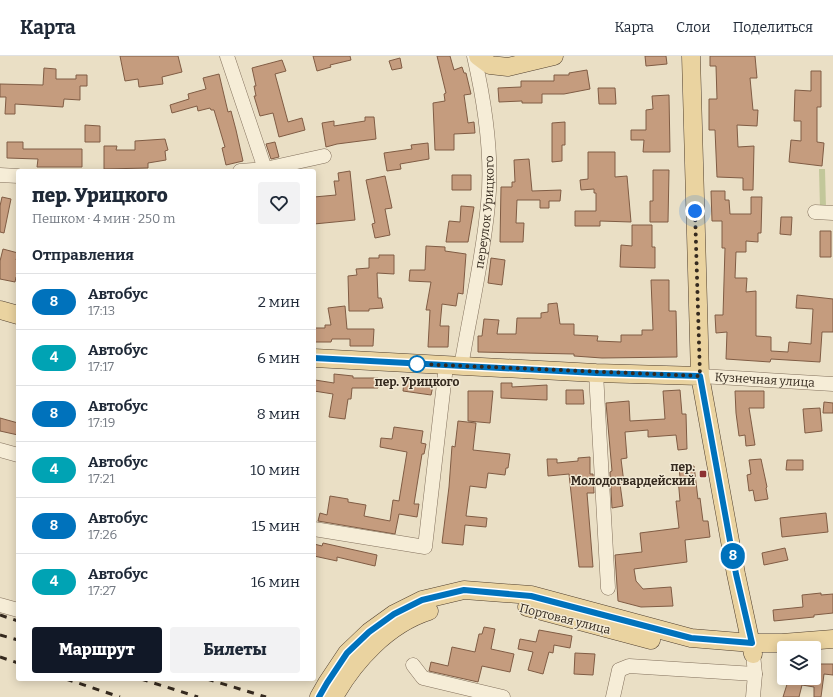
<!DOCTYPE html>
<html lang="ru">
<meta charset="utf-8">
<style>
:root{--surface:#fff;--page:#f2f2f3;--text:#1f2937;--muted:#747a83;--line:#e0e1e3;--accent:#111827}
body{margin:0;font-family:Bitter,serif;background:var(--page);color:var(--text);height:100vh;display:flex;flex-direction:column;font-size:15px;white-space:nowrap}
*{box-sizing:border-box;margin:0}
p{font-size:13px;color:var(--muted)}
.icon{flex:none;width:22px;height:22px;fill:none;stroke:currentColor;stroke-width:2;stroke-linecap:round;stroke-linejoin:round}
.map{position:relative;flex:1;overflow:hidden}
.details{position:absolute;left:16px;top:113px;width:300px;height:512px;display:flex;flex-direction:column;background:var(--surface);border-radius:4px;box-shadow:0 2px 10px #0003}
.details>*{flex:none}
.badge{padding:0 8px;border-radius:13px;font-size:14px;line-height:26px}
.controls{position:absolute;left:777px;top:585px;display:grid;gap:8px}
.controls a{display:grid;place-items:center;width:44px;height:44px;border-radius:4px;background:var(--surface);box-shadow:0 2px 10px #0003;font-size:20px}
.you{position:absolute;width:20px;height:20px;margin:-10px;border:3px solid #fff;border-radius:50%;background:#1a73e8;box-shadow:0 0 0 6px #1a73e833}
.map>.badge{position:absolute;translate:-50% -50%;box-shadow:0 0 0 2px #fff}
h2{padding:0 16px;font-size:15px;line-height:36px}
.round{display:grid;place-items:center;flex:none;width:42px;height:42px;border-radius:4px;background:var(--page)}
.headline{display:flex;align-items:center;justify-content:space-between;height:68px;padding:0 16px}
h1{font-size:19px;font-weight:800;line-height:30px}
.cta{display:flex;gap:8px;margin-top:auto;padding:8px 16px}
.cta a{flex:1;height:46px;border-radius:4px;background:var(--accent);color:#fff;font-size:16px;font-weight:800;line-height:46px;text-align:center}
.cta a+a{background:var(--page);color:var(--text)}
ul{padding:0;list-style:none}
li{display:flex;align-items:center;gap:12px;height:56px;padding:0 16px;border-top:1px solid var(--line)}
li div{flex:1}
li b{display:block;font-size:15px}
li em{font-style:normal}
li .badge{min-width:44px;font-weight:700;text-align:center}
header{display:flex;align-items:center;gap:24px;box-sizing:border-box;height:56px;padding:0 20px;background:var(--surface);border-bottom:1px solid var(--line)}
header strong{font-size:19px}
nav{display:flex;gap:22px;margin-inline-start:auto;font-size:14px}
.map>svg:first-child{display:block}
.green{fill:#c2c79a}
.building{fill:#c59c7e;stroke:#805c44}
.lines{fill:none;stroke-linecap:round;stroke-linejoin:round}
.minor-casing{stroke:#83715d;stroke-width:15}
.major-casing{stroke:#514030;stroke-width:19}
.minor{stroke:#f6edd7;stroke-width:14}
.major{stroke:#ead3a0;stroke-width:18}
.rail{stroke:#352a1f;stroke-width:3;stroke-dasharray:7 7;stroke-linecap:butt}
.line-casing{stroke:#fff;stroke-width:9}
.line{stroke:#0072bc;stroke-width:6}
.walk{stroke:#352a1f;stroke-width:4;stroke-dasharray:0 7.2}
.stop-dot{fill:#fff;stroke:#0072bc;stroke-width:2}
.poi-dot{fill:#8d3232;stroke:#f2e9d4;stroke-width:1.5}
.labels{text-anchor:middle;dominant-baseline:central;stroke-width:3;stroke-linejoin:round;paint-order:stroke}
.street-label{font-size:12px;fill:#352a1f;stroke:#f2e9d4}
.stop-label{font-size:12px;font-weight:bold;fill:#352a1f;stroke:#f2e9d4}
.poi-label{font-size:12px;font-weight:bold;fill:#352a1f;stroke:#f2e9d4;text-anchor:end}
</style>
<header>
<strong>Карта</strong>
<nav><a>Карта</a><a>Слои</a><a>Поделиться</a></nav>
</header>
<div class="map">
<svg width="833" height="641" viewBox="0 0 833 641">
<rect width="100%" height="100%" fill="#eadfc5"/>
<path class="green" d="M819 113H825L826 153H820Z"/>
<path class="building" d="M120 0H178L182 16 162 21 163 28 139 31 138 23 125 25Z
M313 0H350L351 4 330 9 331 11 317 15Z
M437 0H450L454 14 462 11 464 17H466L471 38 464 39 468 67 474 66 475 77 454 78V94H435L433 47 445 45 444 38 446 37Z
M645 0H666L667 8 646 10Z
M710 0H755L757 22H750L753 54H758L757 70 737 69 738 91 754 90 753 134H743V122L717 121 715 74H709V43H717L716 10H710Z
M400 2 402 12 392 14 389 5Z
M282 4 286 15 275 18 288 66 302 62 305 74 279 81 273 57 260 60 254 40H256L254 30H256L252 12Z
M44 12 56 13V23H76V19H87V30H80V44L64 43 63 51 15 48V58H5L6 41H0V28L43 29Z
M587 14 590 33 564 38H542V47H522V45L499 46 498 32 521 31V25H554V19H569V17Z
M811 15H821V51H817V86L824 87 822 110 789 106 791 84 801 85V65H794L795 34 811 35Z
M219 18 228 56 231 55 236 74 243 105 226 109 222 92 225 91 214 54H211L210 52 198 55 197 50 172 57 170 49 189 43 188 38 206 33 203 22Z
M598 32H615L616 48H599Z
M669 39 670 96H643L644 84H631V74H646V54L653 53 652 40Z
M365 61H374L376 83 337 88 326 91 322 67 334 65V70L365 65Z
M565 66V89H562V105L552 106V67Z
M85 69 100 70V86H85Z
M165 83 168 94 165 95 166 104 148 107V112L104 113V90H117L116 94H135V85Z
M7 86H23V93H82V111H37L38 103 7 102Z
M275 86 279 101 271 103 266 88Z
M428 87 429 103 400 108 401 113 387 115 384 97 412 93 411 89Z
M588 96H615V121L627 120 631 166 600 165V170H575V155H596V137H594V133L581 134 580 124 588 123Z
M529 103 532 135 561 134 560 145H549V152H540V144H517L516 167H524L523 186H500L501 131H512V126H515L514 104Z
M653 114H669L668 166H650V145H653Z
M350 115 355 164 314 168V141L336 139 334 125H339L338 117Z
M452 119H471V134H452Z
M385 120 392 152 385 153 390 179 375 182 372 168 375 167 366 124Z
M711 135H725V144H729L730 158H751V141H762L761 177H758V186L746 185V196H736L735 222H747L746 236 756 235V280L771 281V295L788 296 789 286 811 288 813 253 796 252 797 239 833 243V276H822L820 306 771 303 770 306 726 303 727 276 716 277 715 259H723L725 192H722V165H712Z
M2 141 11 143 4 177 0 176V150Z
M461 150 474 151 468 186H446L449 165 460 166Z
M781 161H792L791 179 780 178Z
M632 169H652V191H655V212L620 211 621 189 632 190Z
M820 175H831V201H820Z
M426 190 445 191V195L466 198 463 238 458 237 456 250 442 248 440 270H449L448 291H428L430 254H426L431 226 409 225 410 214H425Z
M3 193 18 197 16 204H18V221H16L15 226 0 223V205Z
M379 199H394V218L377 217 378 242H381L383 252 369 253V255H349L348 220 357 219 356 213 369 212V202H379Z
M491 202 505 204 502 229 488 227Z
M651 224H669V255H676L677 301 602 302 574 300V298L478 296V280H482L484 263 499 264 497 278H516L517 262H541V257L548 256V248L557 247 560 268H574V279L598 280 597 285 621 286V279H642V274H653Z
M345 250 347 273H374L373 290H350V283H332L331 286H314L315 272H325V269H331L328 252Z
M334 318 353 320V322H378V332H352L351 343H348L345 363 329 361 333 338 314 335 315 324 334 327Z
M404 325 433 330 431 339 403 335Z
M501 327H512V331L547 329V344L501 342Z
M566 334H583L584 348H566Z
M680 334 682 358H686L687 393 678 394 676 379 648 381V374L625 376 627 402 621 403 624 427 620 428 623 450 612 452 610 416 612 415 606 347 629 345 630 365 665 363 663 335Z
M468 335H493L490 367 468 365Z
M735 335H764V352H749L755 389 746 390 745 379 739 380 736 357Z
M824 346 833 347V357H823Z
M820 352 822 375 805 377 803 353Z
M0 362 18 367V379L0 375Z
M458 365 476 367 473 394 510 398 508 412H506L505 419 488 417 486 432 470 430 466 460 487 462 486 471 465 469 463 489 442 487 449 431 452 390 455 391Z
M394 371 423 375 421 387 426 388 424 398H422L414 448H419L417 461 399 458 395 478 318 465 320 457 327 459 330 440 348 443V446L366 449 364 460 390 465 393 444 399 445 407 396 380 391 381 382 392 383Z
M590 401V418H593L594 437H587L593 511H579L569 418 548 420 547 403H557V407L578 405V402Z
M761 403 767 431 766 432 768 443 755 445 753 434 749 435 747 419 751 418 749 404Z
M787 404H803V414H786Z
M694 410 698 443 700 442 703 465H708L710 481 685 484 687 506 634 513 636 525 643 533 671 531 673 550 641 551 618 545 615 499 642 496 640 477 679 472 676 445H680L678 422 680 421 679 412Z
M826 457 828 476 782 481 780 462Z
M323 487 377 499 375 510 337 501V505L314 500V488L322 490Z
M785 492 788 504 764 509 762 497Z
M821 537V539L833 538V557L814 559V561L774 565 773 554 803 551 802 539Z
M484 571 495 573 491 593 514 598 510 616 482 610 478 626 429 615 431 606 448 610 452 591 475 596 479 578H482Z
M539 574 572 580 570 592 554 589 553 597 549 596 543 618 528 614 533 596 518 593 520 583 536 586Z
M575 597 595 598 593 619 574 618Z
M814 608H833V619L824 618 821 641H814V631L802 629 799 641H783L789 622H814Z"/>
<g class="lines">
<g class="minor-casing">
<g id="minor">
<path d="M227 0 265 113"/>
<path d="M240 115 265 113 324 100"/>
<path d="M0 119 18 120"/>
<path d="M815 156 833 157"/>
<path id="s1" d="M461 311C470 257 483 203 488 148 493 99 485 48 474 0"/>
<path d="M596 317 608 532"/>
<path id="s2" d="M700 320 833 328"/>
<path d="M0 394 18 399"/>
<path d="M314 473 425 491 446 310"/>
<path d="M0 549 18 554"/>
<path d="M413 609 423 622 503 641"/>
<path d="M613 641 619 614 629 610 755 618"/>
<path d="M753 641 755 618 753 598"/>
</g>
</g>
<g class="major-casing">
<path id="major" d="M478 0 490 9 508 11 554 0
M691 0 700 320 736 518 753 598
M0 254 18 259
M314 302 596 317 700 320
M527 551 651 584
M319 641 327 627 347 597 369 576 394 558 422 544 464 534 531 539 691 582 752 587H782L833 583
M334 641C354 605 388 568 429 555"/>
</g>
<use href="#minor" class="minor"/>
<use href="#major" class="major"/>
<path class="rail" d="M0 559 18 565
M0 579 18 584
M0 601 18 607
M66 623 120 641
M141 623 198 641
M207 623 266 641"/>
</g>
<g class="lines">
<g class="line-casing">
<path id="line" d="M314 302 596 317 700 320 736 518 752 587 691 582 531 540 464 534 422 544 394 558 369 576 347 597 327 627 319 641"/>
</g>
<use href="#line" class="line"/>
<path class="walk" d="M417 308 700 320 695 155"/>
</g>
<circle class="stop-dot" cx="417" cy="308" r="8"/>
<rect class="poi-dot" x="699" y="414" width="8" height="8" rx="2"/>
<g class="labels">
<g class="street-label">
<text stroke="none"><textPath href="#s1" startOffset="157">переулок Урицкого</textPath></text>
<text stroke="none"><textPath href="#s2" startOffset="65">Кузнечная улица</textPath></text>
<text transform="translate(565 563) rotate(14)">Портовая улица</text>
</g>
<g class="stop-label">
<text x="417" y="326">пер. Урицкого</text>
</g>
<g class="poi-label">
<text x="695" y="411">пер.<tspan x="695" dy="14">Молодогвардейский</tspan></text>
</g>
</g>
</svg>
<div class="controls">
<a><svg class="icon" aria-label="layers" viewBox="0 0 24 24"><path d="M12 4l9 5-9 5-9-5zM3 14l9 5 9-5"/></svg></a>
</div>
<div class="you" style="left:695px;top:155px"></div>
<b class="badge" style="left:733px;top:500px;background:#0072bc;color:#fff">8</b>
<section class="details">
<div class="headline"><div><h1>пер. Урицкого</h1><p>Пешком · 4 мин · 250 m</p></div><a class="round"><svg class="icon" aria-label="heart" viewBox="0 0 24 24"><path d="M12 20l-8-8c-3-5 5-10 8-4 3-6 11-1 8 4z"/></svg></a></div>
<h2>Отправления</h2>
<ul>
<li><span class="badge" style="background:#0072bc;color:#fff">8</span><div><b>Автобус</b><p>17:13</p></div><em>2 мин</em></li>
<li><span class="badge" style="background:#00a3b4;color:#fff">4</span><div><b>Автобус</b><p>17:17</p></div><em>6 мин</em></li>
<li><span class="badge" style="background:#0072bc;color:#fff">8</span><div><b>Автобус</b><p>17:19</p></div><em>8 мин</em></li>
<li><span class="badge" style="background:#00a3b4;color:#fff">4</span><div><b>Автобус</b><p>17:21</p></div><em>10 мин</em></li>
<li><span class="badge" style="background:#0072bc;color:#fff">8</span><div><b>Автобус</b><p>17:26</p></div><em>15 мин</em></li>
<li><span class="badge" style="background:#00a3b4;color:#fff">4</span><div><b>Автобус</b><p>17:27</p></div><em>16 мин</em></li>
</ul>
<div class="cta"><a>Маршрут</a><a>Билеты</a></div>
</section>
</div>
